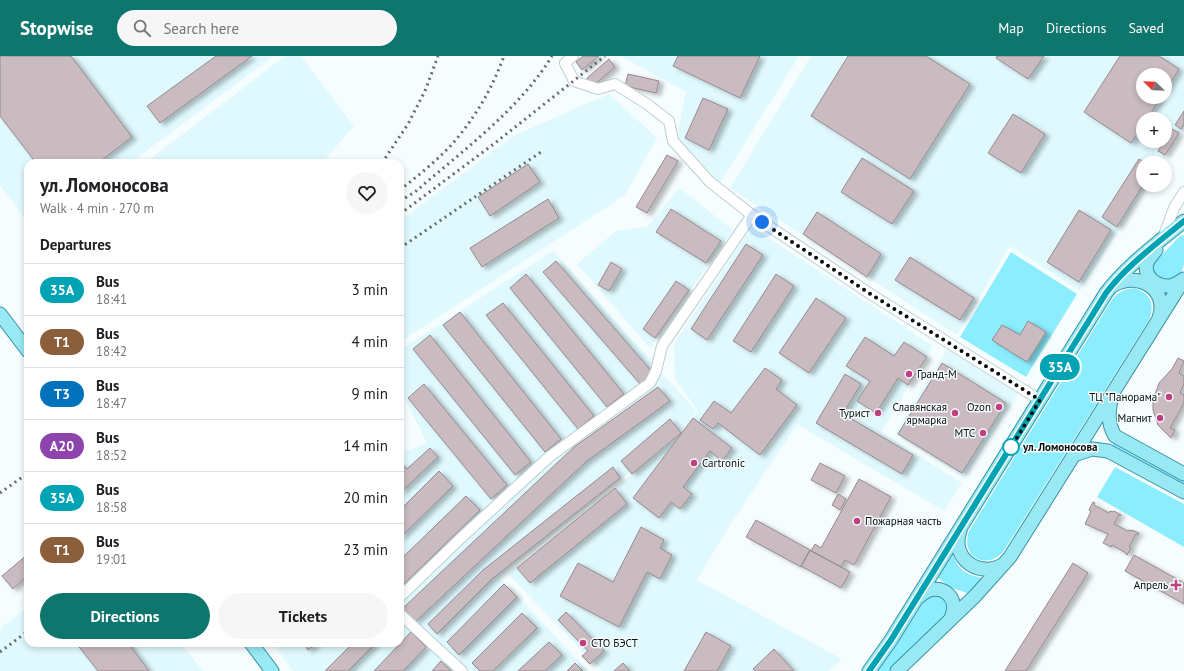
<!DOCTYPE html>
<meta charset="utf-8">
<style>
:root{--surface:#fff;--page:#f6f6f6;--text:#202124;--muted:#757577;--line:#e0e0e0;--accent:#0f766e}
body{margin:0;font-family:"PT Sans",sans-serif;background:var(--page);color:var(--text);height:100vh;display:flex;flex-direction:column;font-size:15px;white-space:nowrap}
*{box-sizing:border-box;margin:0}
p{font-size:13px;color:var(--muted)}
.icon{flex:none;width:22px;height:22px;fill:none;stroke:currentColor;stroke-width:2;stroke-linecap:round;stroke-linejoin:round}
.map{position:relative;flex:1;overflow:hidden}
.panel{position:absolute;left:24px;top:103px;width:380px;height:488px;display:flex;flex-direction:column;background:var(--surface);border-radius:12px;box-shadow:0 2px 6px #0003}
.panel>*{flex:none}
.badge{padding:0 8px;border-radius:13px;font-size:14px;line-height:26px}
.needle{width:26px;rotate:293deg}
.controls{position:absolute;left:1136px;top:12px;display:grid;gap:8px}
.controls a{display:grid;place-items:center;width:36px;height:36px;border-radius:50%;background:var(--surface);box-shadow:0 2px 6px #0003;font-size:20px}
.you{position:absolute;width:20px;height:20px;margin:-10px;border:3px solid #fff;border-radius:50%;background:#1a73e8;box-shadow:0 0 0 6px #1a73e833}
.map>.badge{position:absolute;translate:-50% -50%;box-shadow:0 0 0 2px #fff}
h2{padding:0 16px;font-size:15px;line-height:36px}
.round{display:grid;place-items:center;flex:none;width:42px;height:42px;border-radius:21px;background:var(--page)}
.headline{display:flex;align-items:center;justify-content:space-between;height:68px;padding:0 16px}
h1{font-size:19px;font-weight:800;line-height:30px}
.cta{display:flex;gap:8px;margin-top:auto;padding:8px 16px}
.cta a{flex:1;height:46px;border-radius:24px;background:var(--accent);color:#fff;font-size:16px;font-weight:800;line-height:46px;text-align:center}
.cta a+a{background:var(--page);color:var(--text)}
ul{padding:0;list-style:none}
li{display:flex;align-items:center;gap:12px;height:52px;padding:0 16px;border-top:1px solid var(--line)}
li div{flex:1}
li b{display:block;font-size:15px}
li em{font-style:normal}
li .badge{min-width:44px;font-weight:700;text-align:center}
header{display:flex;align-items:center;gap:24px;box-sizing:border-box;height:56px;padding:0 20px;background:var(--accent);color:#fff}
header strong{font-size:19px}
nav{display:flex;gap:22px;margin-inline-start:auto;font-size:14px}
.search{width:280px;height:36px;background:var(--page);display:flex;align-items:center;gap:10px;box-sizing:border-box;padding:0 14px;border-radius:22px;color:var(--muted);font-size:15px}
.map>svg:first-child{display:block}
.built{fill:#dff9fe;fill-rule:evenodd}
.green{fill:#8bedfe}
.building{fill:#c9bbc0;stroke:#96898e;filter:url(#shadow)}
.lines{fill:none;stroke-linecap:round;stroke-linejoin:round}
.minor-casing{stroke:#beced1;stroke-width:12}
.major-casing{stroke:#3a92a0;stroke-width:15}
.minor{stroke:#fff;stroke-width:10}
.major{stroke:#99e9f5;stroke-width:13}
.rail{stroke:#666c6d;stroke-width:3;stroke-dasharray:2 4;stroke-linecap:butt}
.line-casing{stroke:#fff;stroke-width:9}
.line{stroke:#00a3b4;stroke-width:6}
.walk{stroke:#080d0e;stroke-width:4;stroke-dasharray:0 7.2}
.poi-dot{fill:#c23e82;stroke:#f6fdfe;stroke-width:1.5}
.stop-dot{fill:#fff;stroke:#00a3b4;stroke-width:2}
.labels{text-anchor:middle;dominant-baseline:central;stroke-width:3;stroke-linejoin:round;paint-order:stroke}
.poi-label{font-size:11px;fill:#080d0e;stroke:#f6fdfe;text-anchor:end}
.stop-label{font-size:11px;font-weight:bold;fill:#080d0e;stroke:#f6fdfe;text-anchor:start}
</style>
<header>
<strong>Stopwise</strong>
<div class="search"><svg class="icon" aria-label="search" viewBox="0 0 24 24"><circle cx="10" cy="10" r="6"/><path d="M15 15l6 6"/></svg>Search here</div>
<nav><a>Map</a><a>Directions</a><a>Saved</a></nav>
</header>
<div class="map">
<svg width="1184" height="615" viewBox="0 0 1184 615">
<defs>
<filter id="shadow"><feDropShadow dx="4.5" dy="2.5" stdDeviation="2" flood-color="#0004"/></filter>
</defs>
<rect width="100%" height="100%" fill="#f6fdfe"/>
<path class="built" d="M0 0H273L130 107H28V166L0 129Z
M285 0H301L354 70 322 107H145Z
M621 0H799L720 127 677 81 686 36Z
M811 0H1184V71L1161 107H1143V129H1147L1080 235 1010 190 957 279 730 132ZM1143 19H1165V41H1143ZM1143 63H1165V85H1143Z
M609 38 657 82 625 139 400 286V165L513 80Z
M679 132 733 174 650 292 577 208 616 175 647 171Z
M752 171 933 290 881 376 962 427 944 455 797 368 728 472 697 524 842 603 829 615H602L508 518 682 378 698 355 675 323 674 288Z
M553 195 696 355 683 374 499 521 588 615H293L273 587H400V397L427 387 400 333V294Z
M949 290 1020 334 965 422 895 378Z
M28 551V587H180L203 615H0V580L2 571Z"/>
<path class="green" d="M1184 179C1184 188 1184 199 1184 208 1182 224 1163 230 1154 215V207L1180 180Z
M1011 196 1077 238 1026 321 960 281Z
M1135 232C1151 238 1155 248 1149 264L1003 496C985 515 960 500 969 475L1113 242C1120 235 1125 233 1135 232Z
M1114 385 1184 423V430L1112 390Z
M1115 411 1184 448V491L1097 441Z
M953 498C958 514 965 518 982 522L971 534 967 537 952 532 938 522Z
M939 539 944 542 948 551 945 561 891 615H877L897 588 925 544 929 540Z"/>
<path class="building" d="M0 0H71L132 81 98 107H36L0 60Z
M216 0H252L160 67 147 50Z
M583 0H599L582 14 576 6Z
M678 0H760L740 42 673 10Z
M848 0H926L970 28 910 123 811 60Z
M997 0H1044L1028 23 996 2Z
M1120 0H1159L1179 13 1165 35V19H1143V41H1161L1147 63H1143V69L1131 87 1084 56Z
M609 3 615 11 593 30 587 22Z
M628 18 659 25 656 37 625 30Z
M703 42 728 53 709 94 685 82Z
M1184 55V68L1181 73 1175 69Z
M1013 58 1045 78 1021 117 988 97Z
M1172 73 1179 77 1165 99 1158 95Z
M667 99 678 105 647 157 636 151Z
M862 102 914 135 892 168 841 136Z
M1139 103 1145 107H1143V129L1117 171 1102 161Z
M528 108 540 126 490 160 478 141Z
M548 143 559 162 482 211 470 192Z
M671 153 721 185 706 207 656 176Z
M1079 154 1111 174 1079 226 1047 206Z
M817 156 881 198 867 221 803 178Z
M746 188 763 199 707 284 691 273Z
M910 201 974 242 960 264 895 224Z
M556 205 653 317 640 328 543 216Z
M611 206 622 213 609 235 598 229Z
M526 218 624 338 607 351 510 232Z
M776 218 794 230 751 296 733 285Z
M676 225 689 234 655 282 643 273Z
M816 242 846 262 809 317 779 297Z
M503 247 594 360 578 373 486 259Z
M460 256 561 383 545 396 443 269Z
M1028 265 1046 276 1027 306 992 284 1002 269 1020 279Z
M430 279 531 406 515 419 413 293Z
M865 281 894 300 904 286 927 301 908 329 898 322 876 357 857 345 870 325 846 310Z
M1178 302 1184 305 1179 317 1184 320V328L1180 337 1184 339V347L1170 372 1175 374 1171 382 1158 369 1153 354V344L1159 327 1172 313Z
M942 307 1006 347 962 417 898 378Z
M765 312 782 324 776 333 797 349 760 399 718 367 713 373 700 364 714 345 731 357Z
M845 318 861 328 843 358 913 399 902 418 816 367Z
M424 328 507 429 491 443 408 342Z
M658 331 670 345 587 405 415 566 402 553 574 391Z
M693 362 732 392 722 405 710 395 683 431 692 438 680 453 671 446 659 462 633 442Z
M670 363 681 377 632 418 621 405Z
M430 392 438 401 400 437V408L401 407 407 413Z
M820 407 845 420 836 437 811 424Z
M613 411 620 422 492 523 437 578 428 568 483 514Z
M439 415 453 430 400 482V454Z
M859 423 891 441 854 509 845 504 841 511 811 495 815 488 821 492Z
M615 432 627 448 530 527 517 512Z
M838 438 846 443 840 454 832 449Z
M466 440 480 454 400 532V504Z
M1093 446 1095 447 1094 449 1109 457 1110 455 1113 456 1114 455 1121 459 1120 460 1119 459 1114 468 1128 475 1129 474 1131 475 1132 474 1139 477 1138 479 1136 478 1129 491 1131 492 1127 499 1126 498V497L1112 489 1111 491 1103 487 1108 478 1085 468 1091 455 1089 454Z
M756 464 810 494 801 511 746 481Z
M641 471 664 484 660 492 672 499 660 523 647 516 619 571 560 540 578 507 613 526Z
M810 494 850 516 841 532 801 510Z
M28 498V519L13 533 2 520Z
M1134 499 1184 527V548L1125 515Z
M1073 507 1088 517 1026 615H1005Z
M504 528 517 541 459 599 447 586Z
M566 556 604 595 590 608 582 600 588 595 558 564Z
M522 557 537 572 493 615H480L472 607Z
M411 576 426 591 403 615H374Z
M706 576 731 590 717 615H684Z
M549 586 562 599 545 615H518Z
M76 587H128L149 615H98Z
M303 587H317L308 594Z
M353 587H376L348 615H325Z
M774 593 794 615H755L753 613Z
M441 605 451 615H432Z
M575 607 583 615H567Z
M623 607 630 615H614Z"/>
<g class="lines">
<g class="minor-casing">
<path id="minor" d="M573 0 565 7 574 25 598 33 615 28 647 48 669 65 673 85 710 126 752 159 872 239 1040 344
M1163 182 1174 152 1184 136
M400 541 461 482 549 401 650 327 656 315 662 290 752 159
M400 558 462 615"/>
</g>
<g class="major-casing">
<path id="major" d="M1156 194C1153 198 1149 202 1147 207 1143 221 1157 231 1170 230 1175 229 1179 226 1184 223
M1114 229C1139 215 1169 234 1159 262
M0 258 28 295
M1111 344C1108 357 1108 369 1115 380L1184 418
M1074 399 1092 393 1108 395 1184 436
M960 475C950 503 980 523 1004 508
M919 541C938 522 963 541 950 564
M251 587 272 615
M869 615 891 584 1106 237C1126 210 1159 186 1184 165
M897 615 975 540 1010 501 1184 223"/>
</g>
<use href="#minor" class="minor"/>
<use href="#major" class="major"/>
<path class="rail" d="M382 107 408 68 425 35 438 0
M400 134C420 118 442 101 459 80 479 55 493 30 504 0
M400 145 415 136C462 95 519 54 552 0
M400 158 495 87 605 0
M400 192 541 96
M0 437 28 417
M0 596 28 575"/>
</g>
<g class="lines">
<g class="line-casing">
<path id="line" d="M869 615 891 584 1106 237C1126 210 1159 186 1184 165"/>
</g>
<use href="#line" class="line"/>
<path class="walk" d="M762 166 872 239 1040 344 1010 393 1011 391"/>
</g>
<g class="poi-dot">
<circle cx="909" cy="318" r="4"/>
<circle cx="1169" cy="341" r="4"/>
<circle cx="999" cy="351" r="4"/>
<circle cx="878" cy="357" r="4"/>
<circle cx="955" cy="357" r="4"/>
<circle cx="1160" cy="362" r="4"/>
<circle cx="983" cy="377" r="4"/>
<circle cx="694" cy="407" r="4"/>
<circle cx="857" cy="465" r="4"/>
<path d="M1174 523h4v4h4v4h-4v4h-4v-4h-4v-4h4z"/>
<circle cx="583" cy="587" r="4"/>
</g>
<circle class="stop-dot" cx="1011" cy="391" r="8"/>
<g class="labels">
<g class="poi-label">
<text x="917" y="318" text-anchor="start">Гранд-М</text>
<text x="1161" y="341">ТЦ "Панорама"</text>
<text x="947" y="351">Славянская<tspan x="947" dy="13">ярмарка</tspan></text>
<text x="991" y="351">Ozon</text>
<text x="870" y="357">Турист</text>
<text x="1152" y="362">Магнит</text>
<text x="975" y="377">МТС</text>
<text x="702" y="407" text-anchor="start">Cartronic</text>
<text x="865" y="465" text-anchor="start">Пожарная часть</text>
<text x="1168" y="529">Апрель</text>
<text x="591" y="587" text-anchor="start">СТО БЭСТ</text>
</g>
<g class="stop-label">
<text x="1023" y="391">ул. Ломоносова</text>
</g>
</g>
</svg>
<div class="controls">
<a><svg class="needle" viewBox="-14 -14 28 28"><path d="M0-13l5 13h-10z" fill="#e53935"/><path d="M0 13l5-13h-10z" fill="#757577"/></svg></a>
<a>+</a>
<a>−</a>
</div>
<div class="you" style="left:762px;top:166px"></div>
<b class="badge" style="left:1060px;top:311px;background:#00a3b4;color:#fff">35А</b>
<section class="panel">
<div class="headline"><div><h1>ул. Ломоносова</h1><p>Walk · 4 min · 270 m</p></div><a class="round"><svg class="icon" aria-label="heart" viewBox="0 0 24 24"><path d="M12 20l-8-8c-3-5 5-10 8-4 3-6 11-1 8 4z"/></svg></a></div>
<h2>Departures</h2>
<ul>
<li><span class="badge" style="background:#00a3b4;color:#fff">35А</span><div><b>Bus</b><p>18:41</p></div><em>3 min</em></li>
<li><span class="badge" style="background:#8b5e3c;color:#fff">Т1</span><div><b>Bus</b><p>18:42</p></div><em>4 min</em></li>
<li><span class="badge" style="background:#0072bc;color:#fff">Т3</span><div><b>Bus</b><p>18:47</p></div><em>9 min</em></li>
<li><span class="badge" style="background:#8e44ad;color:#fff">А20</span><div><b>Bus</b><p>18:52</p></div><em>14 min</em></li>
<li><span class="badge" style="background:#00a3b4;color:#fff">35А</span><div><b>Bus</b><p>18:58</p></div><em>20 min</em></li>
<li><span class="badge" style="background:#8b5e3c;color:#fff">Т1</span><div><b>Bus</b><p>19:01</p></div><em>23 min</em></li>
</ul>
<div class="cta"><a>Directions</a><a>Tickets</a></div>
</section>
</div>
